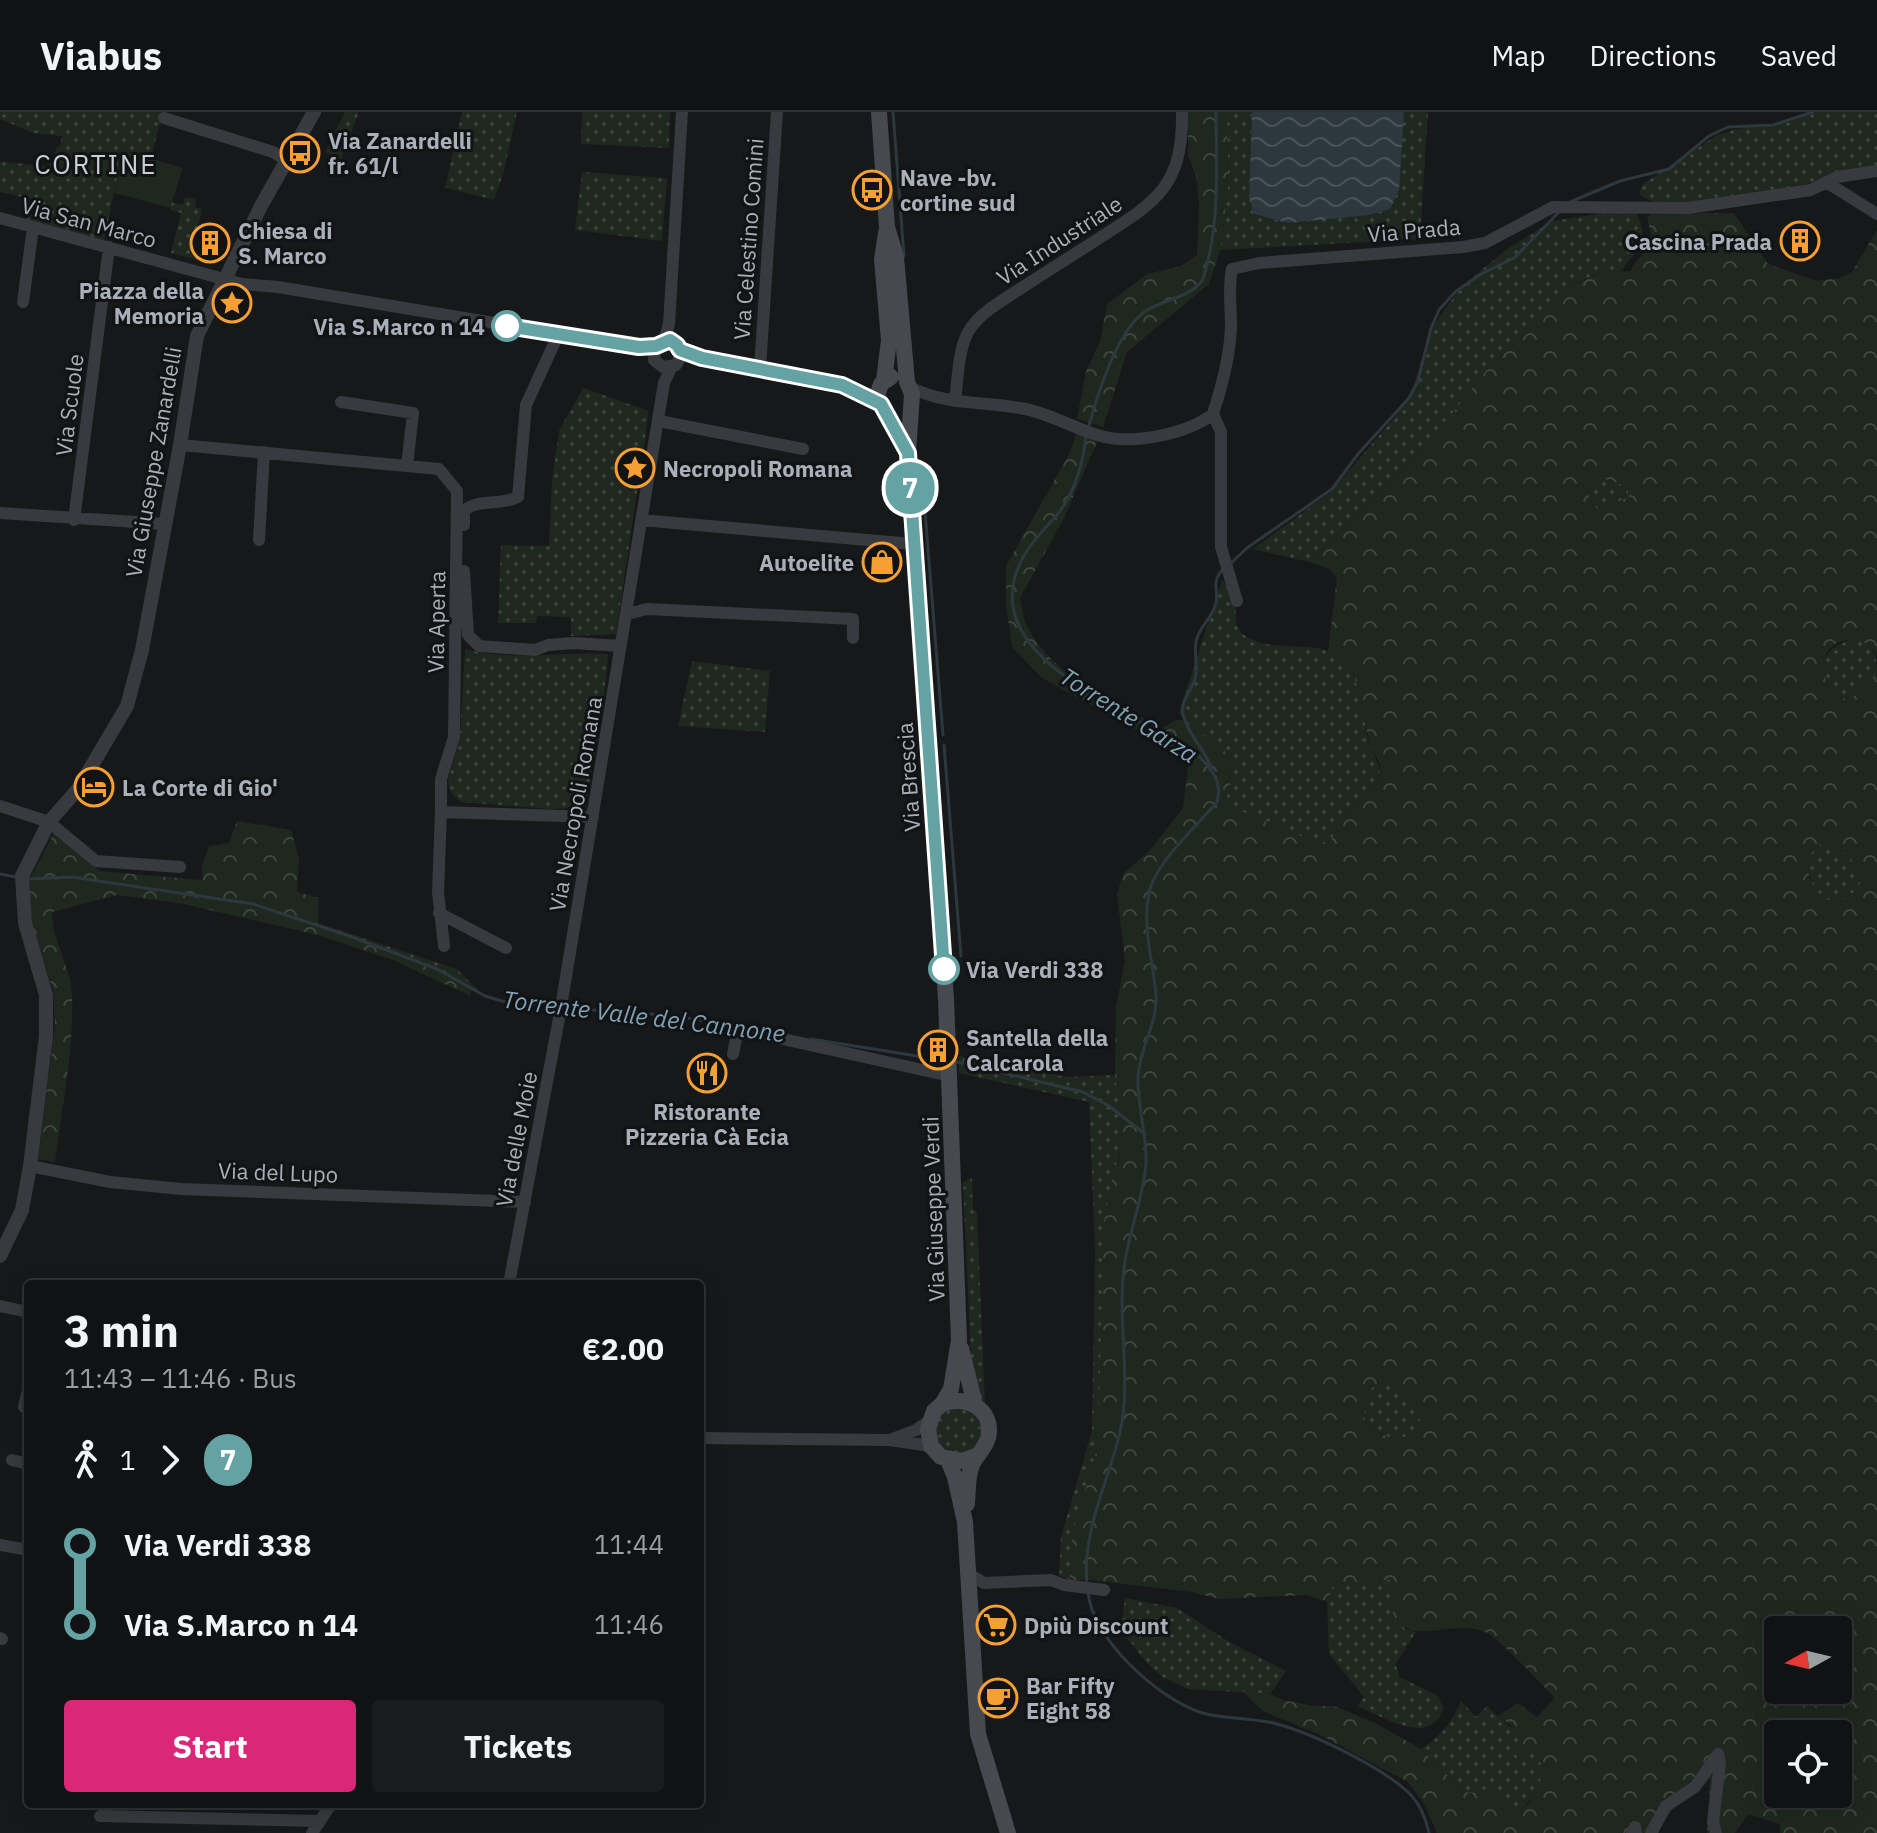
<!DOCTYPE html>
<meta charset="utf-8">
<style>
:root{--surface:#111213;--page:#1a1b1c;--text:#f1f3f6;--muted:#9c9ea0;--line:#303233;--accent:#db2777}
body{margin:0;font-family:"IBM Plex Sans",sans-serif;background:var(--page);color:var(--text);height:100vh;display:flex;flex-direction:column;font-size:30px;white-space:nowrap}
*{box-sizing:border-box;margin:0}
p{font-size:26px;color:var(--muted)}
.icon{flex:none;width:44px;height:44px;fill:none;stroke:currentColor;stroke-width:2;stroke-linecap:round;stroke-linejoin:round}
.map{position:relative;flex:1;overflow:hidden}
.panel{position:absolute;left:24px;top:1168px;width:680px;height:528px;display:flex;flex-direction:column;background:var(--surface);border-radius:8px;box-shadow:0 4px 20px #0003,0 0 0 2px var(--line)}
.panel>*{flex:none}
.badge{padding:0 16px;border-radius:26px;font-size:28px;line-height:52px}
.needle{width:52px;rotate:262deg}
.controls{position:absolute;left:1764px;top:1504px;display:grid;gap:16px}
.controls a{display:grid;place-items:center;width:88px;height:88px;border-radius:8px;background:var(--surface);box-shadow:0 4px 20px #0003,0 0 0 2px var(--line);font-size:40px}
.map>.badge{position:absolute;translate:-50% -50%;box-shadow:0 0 0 4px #fff}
.legs{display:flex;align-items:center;gap:12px;height:88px;padding:0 40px;font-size:26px}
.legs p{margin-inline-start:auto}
.head{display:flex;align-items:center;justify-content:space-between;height:136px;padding:0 40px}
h1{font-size:44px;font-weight:800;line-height:60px}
.action{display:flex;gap:16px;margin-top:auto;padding:16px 40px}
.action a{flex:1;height:92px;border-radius:8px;background:var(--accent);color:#fff;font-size:32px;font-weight:800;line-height:92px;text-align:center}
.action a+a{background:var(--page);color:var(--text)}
ul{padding:0 40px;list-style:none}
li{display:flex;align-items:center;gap:28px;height:80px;font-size:30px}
li i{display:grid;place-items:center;width:12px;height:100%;margin:0 10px;background:currentColor}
li i::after{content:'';width:20px;height:20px;margin:-10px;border:6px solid;border-radius:50%;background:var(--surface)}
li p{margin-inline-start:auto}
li:first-child i{background:linear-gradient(#0000 50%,currentColor 0)}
li:last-child i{background:linear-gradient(currentColor 50%,#0000 0)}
header{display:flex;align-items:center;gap:48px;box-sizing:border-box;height:112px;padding:0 40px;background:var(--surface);border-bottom:2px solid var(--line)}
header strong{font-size:38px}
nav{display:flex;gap:44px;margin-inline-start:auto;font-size:28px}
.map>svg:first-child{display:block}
.green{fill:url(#green-dots)}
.forest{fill:url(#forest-crowns);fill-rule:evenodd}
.pitch{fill:#1f281f}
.water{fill:url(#water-waves)}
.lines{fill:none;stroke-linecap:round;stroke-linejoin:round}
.stream{stroke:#2d383e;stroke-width:3}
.minor{stroke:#383a3f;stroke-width:12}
.tertiary{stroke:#383a3f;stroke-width:14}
.secondary{stroke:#46494f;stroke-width:16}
.line-1-casing{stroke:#fff;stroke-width:18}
.line-1{stroke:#65a2a3;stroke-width:12}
.stop-1-dot{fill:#fff;stroke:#65a2a3;stroke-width:4}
.labels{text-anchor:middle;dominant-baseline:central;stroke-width:6;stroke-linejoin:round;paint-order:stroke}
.poi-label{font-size:22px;font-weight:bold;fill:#a9b0b9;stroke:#121314;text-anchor:start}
.street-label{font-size:22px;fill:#a9b0b9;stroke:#121314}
.stop-label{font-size:22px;font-weight:bold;fill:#a9b0b9;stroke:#121314;text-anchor:end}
.water-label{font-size:24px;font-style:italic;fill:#80a2b5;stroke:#121314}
.quarter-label{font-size:26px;letter-spacing:2px;fill:#cacfd5;stroke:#121314}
</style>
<header>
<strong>Viabus</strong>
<nav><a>Map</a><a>Directions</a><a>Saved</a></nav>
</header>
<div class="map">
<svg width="1877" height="1721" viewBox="0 0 1877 1721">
<defs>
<pattern id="green-dots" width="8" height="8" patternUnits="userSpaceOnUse" patternTransform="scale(2)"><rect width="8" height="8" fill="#1f281f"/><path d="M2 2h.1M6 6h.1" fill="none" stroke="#3d453d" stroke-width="1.8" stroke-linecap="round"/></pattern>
<pattern id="forest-crowns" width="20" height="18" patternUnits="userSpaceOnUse" patternTransform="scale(2)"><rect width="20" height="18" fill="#1f281f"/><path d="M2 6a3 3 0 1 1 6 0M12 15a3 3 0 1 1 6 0" fill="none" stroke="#3d453d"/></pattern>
<pattern id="water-waves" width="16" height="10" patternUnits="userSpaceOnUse" patternTransform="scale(2)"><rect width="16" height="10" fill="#2d383e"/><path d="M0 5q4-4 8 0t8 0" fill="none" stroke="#495258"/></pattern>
</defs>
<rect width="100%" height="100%" fill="#171819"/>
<path class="green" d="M0 0H163L151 45 123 38 104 128 26 109 29 97 37 98 39 89 0 80V49L49 55 57 35 60 34 62 24 33 21 0 7Z
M345 0H359L341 47 325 40Z
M462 0H517L503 63 494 88 445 76Z
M582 0H670L669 36 581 32Z
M1227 0H1252L1249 86 1254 102 1288 111 1340 104 1400 36 1404 0H1428L1420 127 1220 138 1228 78Z
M1816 0H1877V54C1841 64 1659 113 1639 81L1643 72 1717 23 1736 17 1790 10Z
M582 60 667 66 662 129 575 118Z
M185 85 195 87 196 96 202 97 194 130 202 133 198 148 171 141 181 101 170 98 172 90 183 93Z
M1622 98 1636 101C1651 129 1638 136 1621 159L1604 160 1577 170 1559 187 1543 208 1491 253 1429 330 1309 450 1253 437 1331 380 1399 300 1412 279 1431 217 1461 175 1507 137 1552 109Z
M583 276 649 299 616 522 571 524V505L537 504 536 511H498L501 433 549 434 552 367 559 319Z
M1605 367 1622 373 1628 379 1629 385 1600 398C1589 392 1586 384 1591 373Z
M1222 468C1227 474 1233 481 1235 489 1237 501 1232 514 1244 523 1269 540 1302 530 1329 539 1365 552 1361 601 1369 631 1373 644 1382 651 1379 666 1375 681 1357 691 1347 703 1341 711 1336 720 1330 729L1317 731 1223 692 1230 675 1231 644 1184 608 1179 600Z
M1853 527C1874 531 1877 542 1877 561L1852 586 1839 587C1809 563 1820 536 1853 527Z
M465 537C512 550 560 539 608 542L602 604 585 695 550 697 460 690 450 679 448 668 460 626Z
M692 549 770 559 765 620 678 614Z
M1830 731 1851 746 1861 770C1851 789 1829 798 1815 777 1809 767 1808 756 1807 745L1819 733Z
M299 810 318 811 457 857 480 881Z
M959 944 1067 965 1115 963C1121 992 1129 1029 1114 1057L1098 1333 1073 1420 1070 1440V1468L1059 1463 1061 1425 1092 1318 1095 1139 1089 990 959 961Z
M972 1066 973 1097 977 1100 985 1292 977 1280 971 1247 963 1070Z
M1381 1269C1403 1277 1419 1290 1421 1315 1401 1334 1379 1327 1364 1305L1367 1279Z
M935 1318a23 23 0 1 1 46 0a23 23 0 1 1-46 0Z
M1395 1467 1392 1495 1405 1517 1416 1520 1396 1552 1399 1565 1437 1583 1444 1595C1430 1637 1385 1605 1357 1594L1364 1585 1329 1542 1327 1490 1332 1474Z
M1125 1486 1177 1496 1231 1531 1286 1559 1270 1582 1188 1577 1162 1565 1145 1549 1121 1518Z
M1461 1589 1476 1605 1487 1594 1509 1614 1520 1618 1525 1623 1523 1629 1515 1632 1513 1639 1518 1645 1541 1640C1553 1661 1533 1688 1517 1701L1502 1694 1496 1683 1464 1680 1421 1637C1440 1625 1452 1610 1461 1589Z"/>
<path class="forest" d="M1188 0H1227L1228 78 1220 138 1209 172 1127 240 1103 315 1077 307 1086 259 1100 230 1107 192 1147 162 1181 154 1197 143 1199 92 1196 64 1188 43Z
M1734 101 1768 152 1817 169 1839 166 1852 160 1877 118V544C1863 511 1798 530 1834 583L1839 587 1852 586 1877 561V1721H1780V1712L1748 1702 1735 1721H1707L1710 1667C1691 1685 1666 1694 1659 1721H1437L1425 1693 1408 1670 1322 1624 1263 1599 1242 1579 1270 1582 1283 1588 1314 1594H1334L1375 1611 1421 1637 1464 1680 1478 1681 1488 1676C1502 1687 1498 1692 1517 1701L1529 1691 1541 1671 1538 1656 1544 1646 1541 1640 1518 1645 1512 1639 1515 1632 1523 1629 1525 1623 1498 1604 1518 1591 1537 1605 1555 1586C1541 1572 1500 1527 1485 1520 1453 1507 1423 1533 1394 1508L1392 1495 1394 1467 1333 1474 1327 1490 1307 1483 1219 1487 1191 1480 1092 1468H1070V1440L1073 1420 1098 1333 1104 1109 1114 1057 1119 1048 1122 1012 1115 963 1116 895 1125 848 1117 782 1123 762 1150 738 1183 696 1189 646 1042 566 1012 535 1006 492V454L1068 344 1075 327 1076 317 1098 328 1063 408 1020 486C1022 495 1023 508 1028 516 1055 566 1114 591 1162 616L1176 608H1184L1231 644 1230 675 1224 692 1317 731 1330 729 1347 703 1373 678 1379 668 1380 652 1370 633 1354 561 1340 546 1328 539 1337 466 1330 457 1309 450 1429 330 1491 253 1543 208 1558 187 1577 171 1604 160 1630 159 1648 133 1651 122 1647 105 1652 102ZM1605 367 1622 373 1628 379 1629 385 1600 397C1588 393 1587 384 1591 373ZM1830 731 1851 746 1861 770C1851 789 1829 798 1815 777 1808 767 1808 756 1807 745L1819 733ZM1381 1269C1403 1277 1419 1290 1421 1315 1401 1334 1380 1327 1364 1306L1367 1279ZM1778 1518H1838V1578H1778ZM1778 1622H1838V1682H1778Z
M237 709 291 718 299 747 297 780 319 786 318 811H303L421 851 472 877 470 884 393 848 318 823 184 792 117 783 52 800C52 830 71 854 72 883 74 938 62 995 55 1050L38 1047 55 913 53 878 32 816 29 768 56 717 92 749 99 759 202 768V754L209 734 229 731Z"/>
<path class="pitch" d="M123 38 183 56 170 96 114 81Z"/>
<path class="water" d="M1252 0H1404L1399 78 1390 97 1369 103 1288 111 1254 102 1249 86Z"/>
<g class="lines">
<path class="stream" d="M893 0 904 144
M1570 90 1620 69 1669 57 1709 24 1728 15 1773 13 1813 0
M1088 317C1097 284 1117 217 1147 198 1164 188 1189 185 1201 170 1205 166 1205 157 1207 152 1220 103 1216 51 1216 0
M1086 325C1083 350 1076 377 1060 399 1049 413 1034 426 1025 442 980 518 1063 566 1119 598 1145 613 1172 629 1199 644 1212 658 1223 670 1217 690 1197 714 1155 751 1149 781 1142 816 1153 848 1156 883 1158 911 1139 937 1138 966 1137 994 1147 1021 1146 1050 1144 1086 1128 1120 1124 1157 1117 1211 1132 1266 1120 1320 1108 1372 1082 1417 1087 1472
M924 387 943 623
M1230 452 1247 436 1332 377 1358 342 1409 286 1418 269 1431 216 1439 198 1455 180 1481 162 1514 146 1559 100
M944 633 961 844
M1212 657C1205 638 1187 621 1183 602 1180 589 1192 578 1195 567 1198 556 1194 541 1196 530 1198 515 1213 506 1216 491 1219 475 1210 471 1224 456
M0 762 16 765
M27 767 72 765 253 792 352 825 437 857 485 884 512 892 558 895
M565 896 663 903 737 913
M811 927 942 948
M953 949 1083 980 1109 994 1145 1022
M1088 1480C1092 1527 1157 1585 1199 1600 1224 1608 1252 1605 1277 1612 1314 1622 1384 1656 1411 1683 1421 1694 1426 1707 1429 1721"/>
<path class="minor" d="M164 6 273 40 288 49
M1826 70 1877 102
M0 106 242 172 278 175 639 235C655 234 670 221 680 238L702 246 842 273 881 292
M23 190 33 115
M664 229 669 212 682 0
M656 234 654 248 663 255 676 253 679 248 680 238
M760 256 777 0
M910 275C946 294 986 289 1025 297 1051 302 1075 317 1101 324 1133 333 1187 322 1213 302 1222 273 1230 244 1231 214 1231 195 1228 176 1232 157L1259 151 1463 135 1485 131 1553 95 1688 96 1811 78 1837 65 1877 59
M955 289C958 267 958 235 970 217 982 199 1005 187 1023 175 1049 158 1075 142 1101 125 1158 89 1183 73 1182 0
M341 290 413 301 407 354
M1213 302 1221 320V435L1237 489
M659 309 803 337
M180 333 439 357 457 379 454 625 441 667V700L593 705
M0 401 166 412
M74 408 109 135
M641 408 913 432
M464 413V399C477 386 501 394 518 385L526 293 558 223
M259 428 264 340
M464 459 468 523 479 534 535 538 548 533 573 531 621 534
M627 502 647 497 853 507V526
M0 694 49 710 96 749 180 755
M441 700 438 780 444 834
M439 801 506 836
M733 942 738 917 950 964
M30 1054 110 1070 181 1077 525 1090
M509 1172 560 901 664 271 671 256
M0 1194 28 1200
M24 1295 28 1278
M700 1326 889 1328 931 1334
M892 1327 916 1318 929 1309
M12 1348 28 1352
M0 1433 28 1438
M967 1461 984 1471 1051 1468 1064 1473 1104 1478
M0 1526 2 1527
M100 1704 320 1709
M312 1721 331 1692
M1632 1721 1635 1715 1636 1721
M1651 1721 1666 1694 1695 1675 1718 1642
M1716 1721 1713 1710 1720 1651 1718 1642"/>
<path class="tertiary" d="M0 1144 22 1098 30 1054 46 924V883L25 811 22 764 49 710 78 677 127 594 142 538 180 333 197 224 261 94 314 0"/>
<path class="secondary" d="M879 0 887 115 896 145 907 270 912 282 908 341 946 887 959 1228 951 1277 942 1292 934 1299 928 1317 931 1334 941 1345 963 1349 978 1343
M891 265 881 272 877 284 907 339
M884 269 889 228 882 147 886 121
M961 1236 975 1293
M942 1292C965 1282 995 1297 988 1326 985 1337 976 1343 972 1353 967 1364 968 1380 967 1392
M948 1348 955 1365 965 1410 978 1622 1008 1721"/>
</g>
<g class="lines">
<g class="line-1-casing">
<path id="line-1" d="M507 214 639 235 656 234 670 228 677 233 680 238 702 246 842 273 881 292 908 341 944 857"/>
</g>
<use href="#line-1" class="line-1"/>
</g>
<defs>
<g id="bus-ring" transform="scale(2)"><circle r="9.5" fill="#121314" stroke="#f59f34" stroke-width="1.5"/><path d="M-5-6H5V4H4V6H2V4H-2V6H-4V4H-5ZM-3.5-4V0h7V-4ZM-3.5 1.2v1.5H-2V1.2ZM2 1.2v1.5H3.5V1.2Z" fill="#f59f34"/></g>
<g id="building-ring" transform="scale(2)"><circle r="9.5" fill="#121314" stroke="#f59f34" stroke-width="1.5"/><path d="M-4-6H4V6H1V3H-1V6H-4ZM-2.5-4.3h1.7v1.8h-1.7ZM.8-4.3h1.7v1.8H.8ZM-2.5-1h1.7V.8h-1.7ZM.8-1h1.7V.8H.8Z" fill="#f59f34"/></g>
<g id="sight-ring" transform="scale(2)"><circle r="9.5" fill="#121314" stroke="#f59f34" stroke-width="1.5"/><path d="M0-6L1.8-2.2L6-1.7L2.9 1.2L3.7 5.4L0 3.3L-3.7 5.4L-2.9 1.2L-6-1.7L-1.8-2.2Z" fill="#f59f34"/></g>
<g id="shop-ring" transform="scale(2)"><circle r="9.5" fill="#121314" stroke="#f59f34" stroke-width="1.5"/><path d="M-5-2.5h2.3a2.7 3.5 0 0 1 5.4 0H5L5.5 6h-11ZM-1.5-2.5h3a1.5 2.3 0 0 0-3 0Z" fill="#f59f34"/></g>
<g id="hotel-ring" transform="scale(2)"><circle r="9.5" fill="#121314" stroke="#f59f34" stroke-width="1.5"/><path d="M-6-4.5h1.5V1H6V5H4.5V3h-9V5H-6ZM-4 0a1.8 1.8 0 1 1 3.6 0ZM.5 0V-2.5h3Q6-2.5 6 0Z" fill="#f59f34"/></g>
<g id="restaurant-ring" transform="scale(2)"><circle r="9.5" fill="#121314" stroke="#f59f34" stroke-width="1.5"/><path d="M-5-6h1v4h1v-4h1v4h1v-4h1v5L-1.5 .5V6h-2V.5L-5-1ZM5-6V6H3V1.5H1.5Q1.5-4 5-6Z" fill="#f59f34"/></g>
<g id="supermarket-ring" transform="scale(2)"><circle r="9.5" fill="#121314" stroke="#f59f34" stroke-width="1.5"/><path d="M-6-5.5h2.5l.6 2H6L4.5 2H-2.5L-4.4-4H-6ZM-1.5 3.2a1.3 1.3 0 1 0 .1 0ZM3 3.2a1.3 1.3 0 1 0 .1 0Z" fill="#f59f34"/></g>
<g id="cafe-ring" transform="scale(2)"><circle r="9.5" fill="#121314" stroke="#f59f34" stroke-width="1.5"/><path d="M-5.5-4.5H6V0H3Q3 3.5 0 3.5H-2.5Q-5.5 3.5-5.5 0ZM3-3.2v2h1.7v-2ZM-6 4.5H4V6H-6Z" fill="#f59f34"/></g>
</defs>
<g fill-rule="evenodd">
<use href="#bus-ring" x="300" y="41"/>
<use href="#bus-ring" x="872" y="78"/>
<use href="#building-ring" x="1800" y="129"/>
<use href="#building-ring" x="210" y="131"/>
<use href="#sight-ring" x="232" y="191"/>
<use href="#sight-ring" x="635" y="356"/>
<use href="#shop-ring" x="882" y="450"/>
<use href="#hotel-ring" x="94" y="675"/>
<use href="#building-ring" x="938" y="938"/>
<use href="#restaurant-ring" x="707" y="961"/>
<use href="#supermarket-ring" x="996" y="1513"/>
<use href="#cafe-ring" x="998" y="1586"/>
</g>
<g class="stop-1-dot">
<circle cx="507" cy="214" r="14"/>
<circle cx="944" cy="857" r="14"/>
</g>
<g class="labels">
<g class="poi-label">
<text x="328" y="28">Via Zanardelli<tspan x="328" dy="25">fr. 61/l</tspan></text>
<text x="900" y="65">Nave -bv.<tspan x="900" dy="25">cortine sud</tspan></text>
<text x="238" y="118">Chiesa di<tspan x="238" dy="25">S. Marco</tspan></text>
<text x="1772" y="129" text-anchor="end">Cascina Prada</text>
<text x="204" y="178" text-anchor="end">Piazza della<tspan x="204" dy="25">Memoria</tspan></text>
<text x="663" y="356">Necropoli Romana</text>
<text x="854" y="450" text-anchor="end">Autoelite</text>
<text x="122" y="675">La Corte di Gio'</text>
<text x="966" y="925">Santella della<tspan x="966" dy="25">Calcarola</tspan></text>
<text x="707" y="999" text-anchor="middle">Ristorante<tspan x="707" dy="25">Pizzeria Cà Ecia</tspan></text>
<text x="1024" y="1513">Dpiù Discount</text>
<text x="1026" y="1573">Bar Fifty<tspan x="1026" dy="25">Eight 58</tspan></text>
</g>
<g class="street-label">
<text transform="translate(89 110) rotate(15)">Via San Marco</text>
<text transform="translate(1414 118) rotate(-5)">Via Prada</text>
<text transform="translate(748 127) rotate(-86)">Via Celestino Comini</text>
<text transform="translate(1059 128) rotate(-33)">Via Industriale</text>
<text transform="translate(69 293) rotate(-83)">Via Scuole</text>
<text transform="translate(153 350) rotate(-80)">Via Giuseppe Zanardelli</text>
<text transform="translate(436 510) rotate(-89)">Via Aperta</text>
<text transform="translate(908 665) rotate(-94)">Via Brescia</text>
<text transform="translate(575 692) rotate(-80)">Via Necropoli Romana</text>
<text transform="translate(516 1027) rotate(-79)">Via delle Moie</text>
<text transform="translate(278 1060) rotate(2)">Via del Lupo</text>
<text transform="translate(933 1097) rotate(-92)">Via Giuseppe Verdi</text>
</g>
<g class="stop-label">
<text x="485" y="214">Via S.Marco n 14</text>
<text x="966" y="857" text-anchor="start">Via Verdi 338</text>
</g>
<g class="water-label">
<text transform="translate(1129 603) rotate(32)">Torrente Garza</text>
<text transform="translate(644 904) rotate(7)">Torrente Valle del Cannone</text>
</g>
<g class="quarter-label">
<text x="96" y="52">CORTINE</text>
</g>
</g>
</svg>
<div class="controls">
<a><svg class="needle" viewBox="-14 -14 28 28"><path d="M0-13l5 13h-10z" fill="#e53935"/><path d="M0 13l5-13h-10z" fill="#9c9ea0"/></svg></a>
<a><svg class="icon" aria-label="locate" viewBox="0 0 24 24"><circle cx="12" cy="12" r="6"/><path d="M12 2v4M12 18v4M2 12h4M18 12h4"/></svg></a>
</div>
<b class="badge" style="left:910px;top:376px;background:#65a2a3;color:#fff">7</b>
<section class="panel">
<div class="head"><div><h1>3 min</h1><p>11:43 – 11:46 · Bus</p></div><b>€2.00</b></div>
<div class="legs"><svg class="icon" aria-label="walk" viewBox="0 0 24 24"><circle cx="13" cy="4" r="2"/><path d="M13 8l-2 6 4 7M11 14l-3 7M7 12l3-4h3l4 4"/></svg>1<svg class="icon" aria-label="forward" viewBox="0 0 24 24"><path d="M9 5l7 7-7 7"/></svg><b class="badge" style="background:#65a2a3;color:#fff">7</b></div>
<ul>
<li><i style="color:#65a2a3"></i><b>Via Verdi 338</b><p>11:44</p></li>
<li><i style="color:#65a2a3"></i><b>Via S.Marco n 14</b><p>11:46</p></li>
</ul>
<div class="action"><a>Start</a><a>Tickets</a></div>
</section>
</div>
